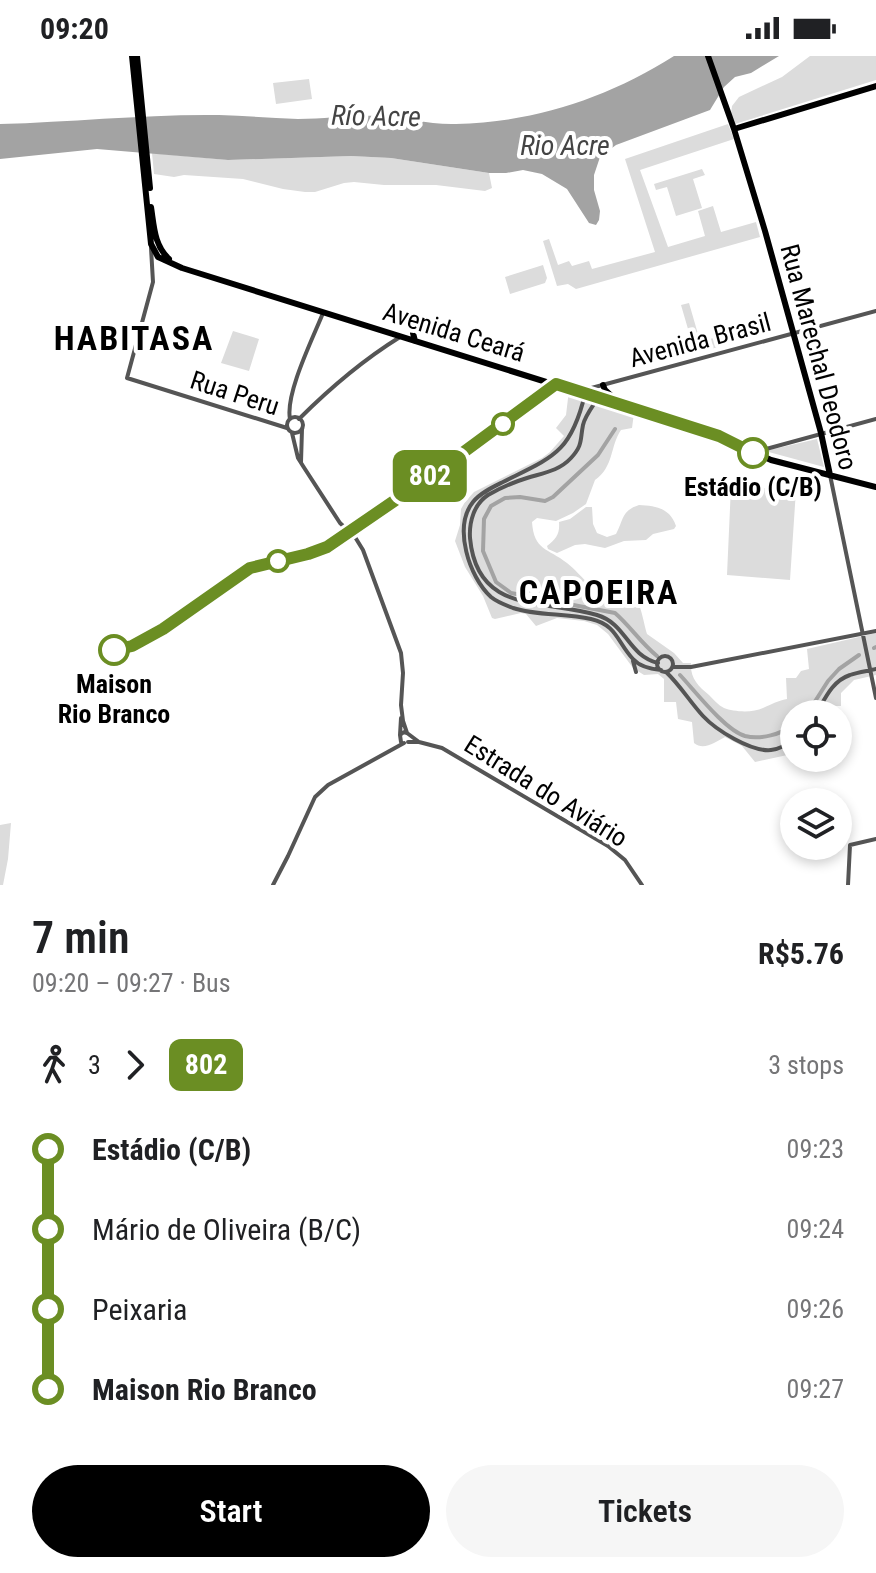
<!DOCTYPE html>
<meta charset="utf-8">
<style>
:root{--surface:#fff;--page:#f6f6f6;--text:#202124;--muted:#757577;--accent:#000}
body{margin:0;font-family:"Roboto Condensed",sans-serif;background:var(--page);color:var(--text);height:100vh;display:flex;flex-direction:column;font-size:30px;white-space:nowrap}
*{box-sizing:border-box;margin:0}
p{font-size:26px;color:var(--muted)}
.icon{flex:none;width:44px;height:44px;fill:none;stroke:currentColor;stroke-width:2;stroke-linecap:round;stroke-linejoin:round}
.map{position:relative;height:829px;overflow:hidden}
.sheet{display:flex;flex-direction:column;background:var(--surface);flex:1}
.sheet>*{flex:none}
.badge{padding:0 16px;border-radius:12px;font-size:28px;line-height:52px}
.buttons{position:absolute;left:780px;top:644px;display:grid;gap:16px}
.buttons a{display:grid;place-items:center;width:72px;height:72px;border-radius:50%;background:var(--surface);box-shadow:0 4px 12px #0003;font-size:40px}
.map>.badge{position:absolute;translate:-50% -50%;box-shadow:0 0 0 4px #fff}
.legs{display:flex;align-items:center;gap:12px;height:88px;padding:0 32px;font-size:26px}
.legs p{margin-inline-start:auto}
.overview{display:flex;align-items:center;justify-content:space-between;height:136px;padding:0 32px}
h1{font-size:44px;font-weight:600;line-height:60px}
.primary-button{display:flex;gap:16px;margin-top:auto;padding:16px 32px}
.primary-button a{flex:1;height:92px;border-radius:48px;background:var(--accent);color:#fff;font-size:32px;font-weight:600;line-height:92px;text-align:center}
.primary-button a+a{background:var(--page);color:var(--text)}
ul{padding:0 32px;list-style:none}
li{display:flex;align-items:center;gap:28px;height:80px;font-size:30px}
li i{display:grid;place-items:center;width:12px;height:100%;margin:0 10px;background:currentColor}
li i::after{content:'';width:20px;height:20px;margin:-10px;border:6px solid;border-radius:50%;background:var(--surface)}
li p{margin-inline-start:auto}
li:first-child i{background:linear-gradient(#0000 50%,currentColor 0)}
li:last-child i{background:linear-gradient(currentColor 50%,#0000 0)}
.status{display:flex;justify-content:space-between;align-items:center;height:56px;padding:0 40px;background:var(--surface);direction:ltr}
.status svg{height:22px;fill:currentColor}
.map>svg:first-child{display:block}
.green{fill:#dcdcdc}
.water{fill:#a3a3a3}
.lines{fill:none;stroke-linecap:round;stroke-linejoin:round}
.canal{stroke:#a3a3a3;stroke-width:4}
.minor{stroke:#555;stroke-width:4}
.major{stroke:#000;stroke-width:6}
.line-1-casing{stroke:#fff;stroke-width:18}
.line-1{stroke:#6b8e23;stroke-width:12}
.stop-1-dot{fill:#fff;stroke:#6b8e23;stroke-width:4}
.labels{text-anchor:middle;dominant-baseline:central;stroke-width:8;stroke-linejoin:round;paint-order:stroke}
.street-label{font-size:26px;fill:#000;stroke:#fff}
.stop-label{font-size:26px;font-weight:bold;fill:#000;stroke:#fff}
.water-label{font-size:28px;font-style:italic;fill:#444;stroke:#fff}
.district-label{font-size:34px;font-weight:bold;letter-spacing:2px;fill:#000;stroke:#fff}
</style>
<div class="status"><b>09:20</b><svg viewBox="0 0 49 12"><path d="M0 12V9h3v3zM5 12V6h3v6zM10 12V3h3v9zM15 12V0h3v12zM26 1h20v11H26zM47 4h2v5h-2z"/></svg></div>
<div class="map">
<svg width="876" height="829" viewBox="0 0 876 829">
<rect width="100%" height="100%" fill="#fff"/>
<path class="green" d="M810 0H876V24L735 68 731 58 732 50 739 41 782 21Z
M309 23 312 43 276 48 273 27Z
M728 68 734 83 640 114 668 191 705 180 698 155 713 150 721 176 756 166 760 181 576 233 568 228 557 230 543 185 549 183 558 209 569 205 572 210 589 205 592 213 655 196 625 103Z
M152 97 228 104 351 100 391 102 489 117 492 132 485 135 436 129H384L354 126 344 127 315 136H305L283 133 243 123 184 119 174 121 154 118Z
M702 113 705 119 693 123 702 152 676 160 667 131 656 134 654 128Z
M543 209 547 222 545 227 510 238 505 221Z
M689 247 700 285 728 279 730 288 695 297 681 249Z
M233 275 259 283 249 315 221 307Z
M569 334 596 345 634 357 632 372 621 374C610 390 614 411 595 424L586 448 573 457 556 465 537 462 532 466C534 495 548 492 567 507 575 513 582 522 590 529 600 529 614 525 623 528 639 532 643 565 647 578L674 597 683 607H691C690 622 698 630 709 639 714 644 718 649 724 652 734 656 753 657 763 652 772 648 777 645 787 643L786 622H796L801 615 809 613 807 593 876 577V619L854 624 841 637V650H831L830 658H794V697L792 698 755 706 742 690 725 681C715 686 704 695 694 687L692 666 678 663 676 646H664V623L658 618 644 619 633 612 608 578 597 569 584 565 557 562 536 570 526 558 521 557 495 563 492 562 483 540 465 511 455 485 460 469 461 453 465 446 474 436 542 402 550 396 564 380 556 372 566 359Z
M817 383 824 411 765 395Z
M731 430 796 434 790 524 727 519Z
M639 449C656 450 670 452 676 470L674 473 653 478 646 484 624 485 605 492 585 488 575 489 557 497 548 493 547 490C556 483 560 478 559 466L570 463 586 451H592L593 468 597 477 607 481 616 478C624 463 621 455 639 449Z
M11 767 8 803 3 829H0V769Z"/>
<path class="water" d="M674 0H779L751 17 735 21 724 31 710 54 616 89 600 101 594 119V134L600 155 599 164 596 169 589 167 567 133 542 118 523 114 506 117H489L391 102 351 100 228 104 97 93 0 103V68C73 66 146 58 219 59 246 60 272 62 298 63 325 63 351 59 377 60 404 61 430 69 456 68 536 66 607 42 674 0Z"/>
<g class="lines">
<path class="canal" d="M615 373 598 399 553 441 545 445 520 441 505 442 491 450 484 463 483 495 496 526 511 537 615 557C630 570 641 587 657 600
M874 592 876 591
M680 619C695 635 725 674 745 680 761 684 781 678 794 669
M807 658 828 625 839 613 859 599"/>
<path class="minor" d="M151 192 153 226 127 322 287 372
M582 336 584 334 876 255
M585 338C571 397 553 401 503 426 493 431 480 437 473 446 453 471 469 521 491 541 497 546 505 549 513 552 537 560 565 557 591 563 617 569 617 586 633 603 640 611 651 613 661 614
M598 342C593 350 585 360 583 369 580 384 583 389 571 402 559 415 543 417 527 422 514 426 500 432 488 439 474 448 469 466 470 482 477 559 544 543 597 559 627 568 627 599 658 607
M287 369a8 8 0 1 1 16 0a8 8 0 1 1-16 0Z
M290 363C285 338 313 282 323 257
M299 363C330 332 363 304 400 281
M292 377 298 402 303 410 340 467 355 481 363 494 401 597 403 617 401 649 403 665 407 677 419 686
M755 396 876 363
M301 406 302 373
M830 419 876 642
M349 476 471 392 555 328
M657 608a8 8 0 1 1 16 0a8 8 0 1 1-16 0Z
M633 605 636 616
M673 611H691L876 575
M666 616C680 629 690 646 703 660 716 674 751 696 771 694 780 693 787 689 794 683
M816 658C825 643 832 625 850 619 858 616 868 615 876 613
M400 679 401 662
M401 686 400 679 404 676 407 677
M408 686H419L442 692 608 790 625 804 642 829
M273 829 288 800 315 741 328 729 404 687
M848 829 850 789 876 783"/>
<path class="major" d="M132 0 151 188 158 201 182 212 719 380 771 404 876 431
M137 0 150 132
M708 0 734 73 765 175 821 377 830 419
M734 73 876 30
M151 151C154 170 154 189 169 203
M415 285 413 277 418 271
M603 329 605 334 619 347"/>
</g>
<g class="lines">
<g class="line-1-casing">
<path id="line-1" d="M114 594 132 590 163 573 250 512 308 498 327 491 438 415 556 328 719 380 753 397"/>
</g>
<use href="#line-1" class="line-1"/>
</g>
<g class="stop-1-dot">
<circle cx="503" cy="368" r="10"/>
<circle cx="753" cy="397" r="14"/>
<circle cx="278" cy="505" r="10"/>
<circle cx="114" cy="594" r="14"/>
</g>
<g class="labels">
<g class="street-label">
<text transform="translate(454 276) rotate(17)">Avenida Ceará</text>
<text transform="translate(700 284) rotate(-15)">Avenida Brasil</text>
<text transform="translate(819 301) rotate(75)">Rua Marechal Deodoro</text>
<text transform="translate(235 337) rotate(18)">Rua Peru</text>
<text transform="translate(546 735) rotate(32)">Estrada do Aviário</text>
</g>
<g class="stop-label">
<text x="753" y="431">Estádio (C/B)</text>
<text x="114" y="628">Maison<tspan x="114" dy="30">Rio Branco</tspan></text>
</g>
<g class="water-label">
<text transform="translate(376 60) rotate(1)">Río Acre</text>
<text x="565" y="89">Rio Acre</text>
</g>
<g class="district-label">
<text x="134" y="282">HABITASA</text>
<text x="599" y="536">CAPOEIRA</text>
</g>
</g>
</svg>
<div class="buttons">
<a><svg class="icon" aria-label="locate" viewBox="0 0 24 24"><circle cx="12" cy="12" r="6"/><path d="M12 2v4M12 18v4M2 12h4M18 12h4"/></svg></a>
<a><svg class="icon" aria-label="layers" viewBox="0 0 24 24"><path d="M12 4l9 5-9 5-9-5zM3 14l9 5 9-5"/></svg></a>
</div>
<b class="badge" style="left:430px;top:420px;background:#6b8e23;color:#fff">802</b>
</div>
<section class="sheet">
<div class="overview"><div><h1>7 min</h1><p>09:20 – 09:27 · Bus</p></div><b>R$5.76</b></div>
<div class="legs"><svg class="icon" aria-label="walk" viewBox="0 0 24 24"><circle cx="13" cy="4" r="2"/><path d="M13 8l-2 6 4 7M11 14l-3 7M7 12l3-4h3l4 4"/></svg>3<svg class="icon" aria-label="forward" viewBox="0 0 24 24"><path d="M9 5l7 7-7 7"/></svg><b class="badge" style="background:#6b8e23;color:#fff">802</b><p>3 stops</p></div>
<ul>
<li><i style="color:#6b8e23"></i><b>Estádio (C/B)</b><p>09:23</p></li>
<li><i style="color:#6b8e23"></i><span>Mário de Oliveira (B/C)</span><p>09:24</p></li>
<li><i style="color:#6b8e23"></i><span>Peixaria</span><p>09:26</p></li>
<li><i style="color:#6b8e23"></i><b>Maison Rio Branco</b><p>09:27</p></li>
</ul>
<div class="primary-button"><a>Start</a><a>Tickets</a></div>
</section>
